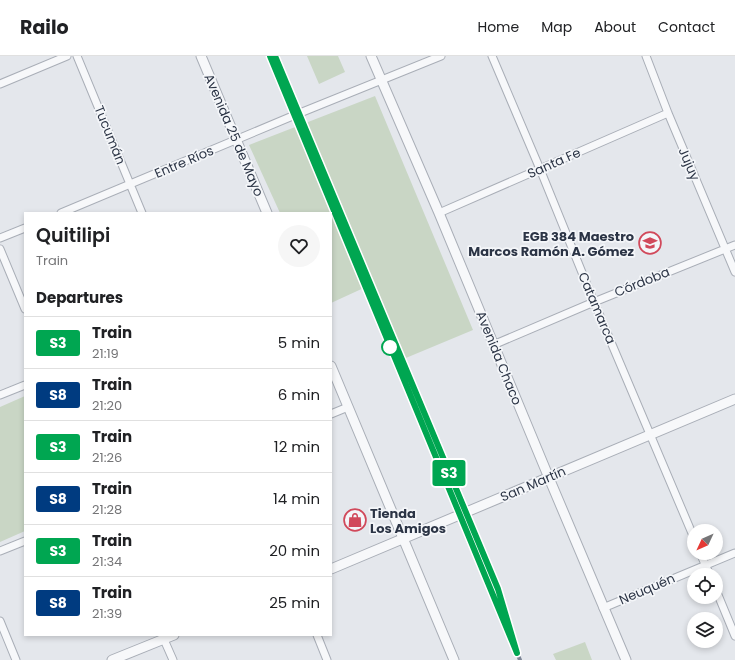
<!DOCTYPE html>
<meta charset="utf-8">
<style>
:root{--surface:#fff;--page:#f6f6f6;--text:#202124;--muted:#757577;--line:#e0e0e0}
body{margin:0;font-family:Poppins,sans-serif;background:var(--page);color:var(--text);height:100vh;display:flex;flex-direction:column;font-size:15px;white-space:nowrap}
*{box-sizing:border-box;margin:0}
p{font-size:13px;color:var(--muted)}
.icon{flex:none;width:22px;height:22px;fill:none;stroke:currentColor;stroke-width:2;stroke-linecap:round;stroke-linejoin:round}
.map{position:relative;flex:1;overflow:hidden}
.side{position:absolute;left:24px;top:156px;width:308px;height:424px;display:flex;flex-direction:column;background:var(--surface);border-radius:0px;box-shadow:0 2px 6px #0003}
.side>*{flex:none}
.badge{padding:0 8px;border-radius:3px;font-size:14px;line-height:26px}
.needle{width:26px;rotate:226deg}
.fabs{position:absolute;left:687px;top:468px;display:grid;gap:8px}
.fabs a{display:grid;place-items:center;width:36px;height:36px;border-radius:50%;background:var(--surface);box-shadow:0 2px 6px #0003;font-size:20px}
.map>.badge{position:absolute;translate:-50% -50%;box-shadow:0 0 0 2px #fff}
h2{padding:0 12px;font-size:15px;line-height:36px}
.round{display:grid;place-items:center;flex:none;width:42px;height:42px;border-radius:21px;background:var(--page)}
.overview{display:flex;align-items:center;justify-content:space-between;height:68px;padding:0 12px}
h1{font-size:19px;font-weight:600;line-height:30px}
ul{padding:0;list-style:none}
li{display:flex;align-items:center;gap:12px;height:52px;padding:0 12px;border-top:1px solid var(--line)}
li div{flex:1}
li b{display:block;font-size:15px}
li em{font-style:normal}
li .badge{min-width:44px;font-weight:700;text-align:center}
header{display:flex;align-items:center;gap:24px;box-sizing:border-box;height:56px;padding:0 20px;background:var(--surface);border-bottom:1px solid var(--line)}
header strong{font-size:19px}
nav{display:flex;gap:22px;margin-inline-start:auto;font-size:14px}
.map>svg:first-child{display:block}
.green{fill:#c9d6c5}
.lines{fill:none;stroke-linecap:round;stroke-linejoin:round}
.minor-casing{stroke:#a9aeb7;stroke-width:9}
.tertiary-casing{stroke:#a9aeb7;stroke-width:11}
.minor{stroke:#f7f8fa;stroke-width:7}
.tertiary{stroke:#f7f8fa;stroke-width:9}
.rail-casing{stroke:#7d8696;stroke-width:4}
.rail{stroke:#f4f6f9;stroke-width:2.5;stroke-dasharray:8;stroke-linecap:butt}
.line-casing{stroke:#fff;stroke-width:9}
.line{stroke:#00a651;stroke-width:6}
.stop-dot{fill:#fff;stroke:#00a651;stroke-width:2}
.labels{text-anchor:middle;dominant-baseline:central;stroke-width:3.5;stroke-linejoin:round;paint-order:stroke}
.street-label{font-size:13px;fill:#2b3445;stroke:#f4f6f9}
.poi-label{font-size:13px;font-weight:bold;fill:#2b3445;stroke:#f4f6f9;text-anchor:end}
</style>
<header>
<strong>Railo</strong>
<nav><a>Home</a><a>Map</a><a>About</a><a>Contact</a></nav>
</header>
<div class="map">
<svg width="735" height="604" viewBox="0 0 735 604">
<rect width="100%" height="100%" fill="#e4e7ec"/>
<path class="green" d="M307 0H338L345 16 319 28Z
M375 40 473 274 401 304 368 230 331 247V157H280L249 89Z
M25 340V475L0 486V351Z
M585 586 592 604H556L553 598Z"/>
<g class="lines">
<g class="minor-casing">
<path id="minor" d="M77 0 142 157
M492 0 540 113 594 246 694 482
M646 0 668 57 735 216
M0 28 67 0
M61 157 295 59 441 0
M439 157 668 57
M0 182 25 172
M0 193 25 253
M493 289 594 246 735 189
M0 339 25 329
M331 358 348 351
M0 495 25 485
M700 497 710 519
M716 534 735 580
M603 552 735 497
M0 565 16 604
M162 579 173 604
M317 579 327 604"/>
</g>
<g class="tertiary-casing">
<path id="tertiary" d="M201 0 267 157
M371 0 439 157 549 422 626 604
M331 310 454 604
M331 513 735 343
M112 604 174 579"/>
</g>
<use href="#minor" class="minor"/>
<use href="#tertiary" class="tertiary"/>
<g class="rail-casing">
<path id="rail" d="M270 0 520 604
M396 289 498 533 504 553"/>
</g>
<use href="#rail" class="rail"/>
</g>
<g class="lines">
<g class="line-casing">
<path id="line" d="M270 0 517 597 498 533 275 0"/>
</g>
<use href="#line" class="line"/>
</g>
<defs>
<g id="school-ring" transform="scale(1.15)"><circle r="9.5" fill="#f4f6f9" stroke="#d1495b" stroke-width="1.5"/><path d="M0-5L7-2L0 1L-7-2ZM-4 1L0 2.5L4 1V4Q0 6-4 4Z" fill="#d1495b"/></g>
<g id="shop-ring" transform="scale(1.15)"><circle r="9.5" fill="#f4f6f9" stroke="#d1495b" stroke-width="1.5"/><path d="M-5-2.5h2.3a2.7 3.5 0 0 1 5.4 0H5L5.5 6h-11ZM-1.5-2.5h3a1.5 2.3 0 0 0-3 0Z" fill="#d1495b"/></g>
</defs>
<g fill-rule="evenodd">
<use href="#school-ring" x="650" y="187"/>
<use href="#shop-ring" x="355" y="464"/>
</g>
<circle class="stop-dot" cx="390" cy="291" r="8"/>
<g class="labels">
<g class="street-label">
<text transform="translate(110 79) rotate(68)">Tucumán</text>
<text transform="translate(234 79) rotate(67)">Avenida 25 de Mayo</text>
<text transform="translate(184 106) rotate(-23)">Entre Ríos</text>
<text transform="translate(554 107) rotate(-24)">Santa Fe</text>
<text transform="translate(689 108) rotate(67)">Jujuy</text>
<text transform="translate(642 226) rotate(-22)">Córdoba</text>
<text transform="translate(597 252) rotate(67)">Catamarca</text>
<text transform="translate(499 302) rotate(68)">Avenida Chaco</text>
<text transform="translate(533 428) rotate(-23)">San Martín</text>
<text transform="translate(647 533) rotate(-23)">Neuquén</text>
</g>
<g class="poi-label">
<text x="634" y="180">EGB 384 Maestro<tspan x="634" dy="15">Marcos Ramón A. Gómez</tspan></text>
<text x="370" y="457" text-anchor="start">Tienda<tspan x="370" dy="15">Los Amigos</tspan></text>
</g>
</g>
</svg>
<div class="fabs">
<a><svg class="needle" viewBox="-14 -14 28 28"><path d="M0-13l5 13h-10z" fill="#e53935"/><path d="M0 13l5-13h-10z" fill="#757577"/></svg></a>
<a><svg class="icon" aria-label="locate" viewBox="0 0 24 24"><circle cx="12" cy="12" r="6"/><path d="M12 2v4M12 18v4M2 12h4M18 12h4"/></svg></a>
<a><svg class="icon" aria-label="layers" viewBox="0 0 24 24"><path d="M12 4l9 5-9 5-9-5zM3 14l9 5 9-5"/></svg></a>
</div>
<b class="badge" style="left:449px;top:417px;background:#00a651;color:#fff">S3</b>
<section class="side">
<div class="overview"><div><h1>Quitilipi</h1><p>Train</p></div><a class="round"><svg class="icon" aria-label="heart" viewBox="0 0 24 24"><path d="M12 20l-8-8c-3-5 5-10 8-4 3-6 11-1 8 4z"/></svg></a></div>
<h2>Departures</h2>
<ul>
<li><span class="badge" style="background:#00a651;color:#fff">S3</span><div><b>Train</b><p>21:19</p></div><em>5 min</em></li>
<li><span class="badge" style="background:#003b80;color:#fff">S8</span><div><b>Train</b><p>21:20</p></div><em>6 min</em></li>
<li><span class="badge" style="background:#00a651;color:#fff">S3</span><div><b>Train</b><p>21:26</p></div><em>12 min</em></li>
<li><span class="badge" style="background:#003b80;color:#fff">S8</span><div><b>Train</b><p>21:28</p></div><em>14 min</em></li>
<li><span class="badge" style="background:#00a651;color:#fff">S3</span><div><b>Train</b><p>21:34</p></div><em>20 min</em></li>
<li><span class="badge" style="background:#003b80;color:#fff">S8</span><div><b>Train</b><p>21:39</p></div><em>25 min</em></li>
</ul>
</section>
</div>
